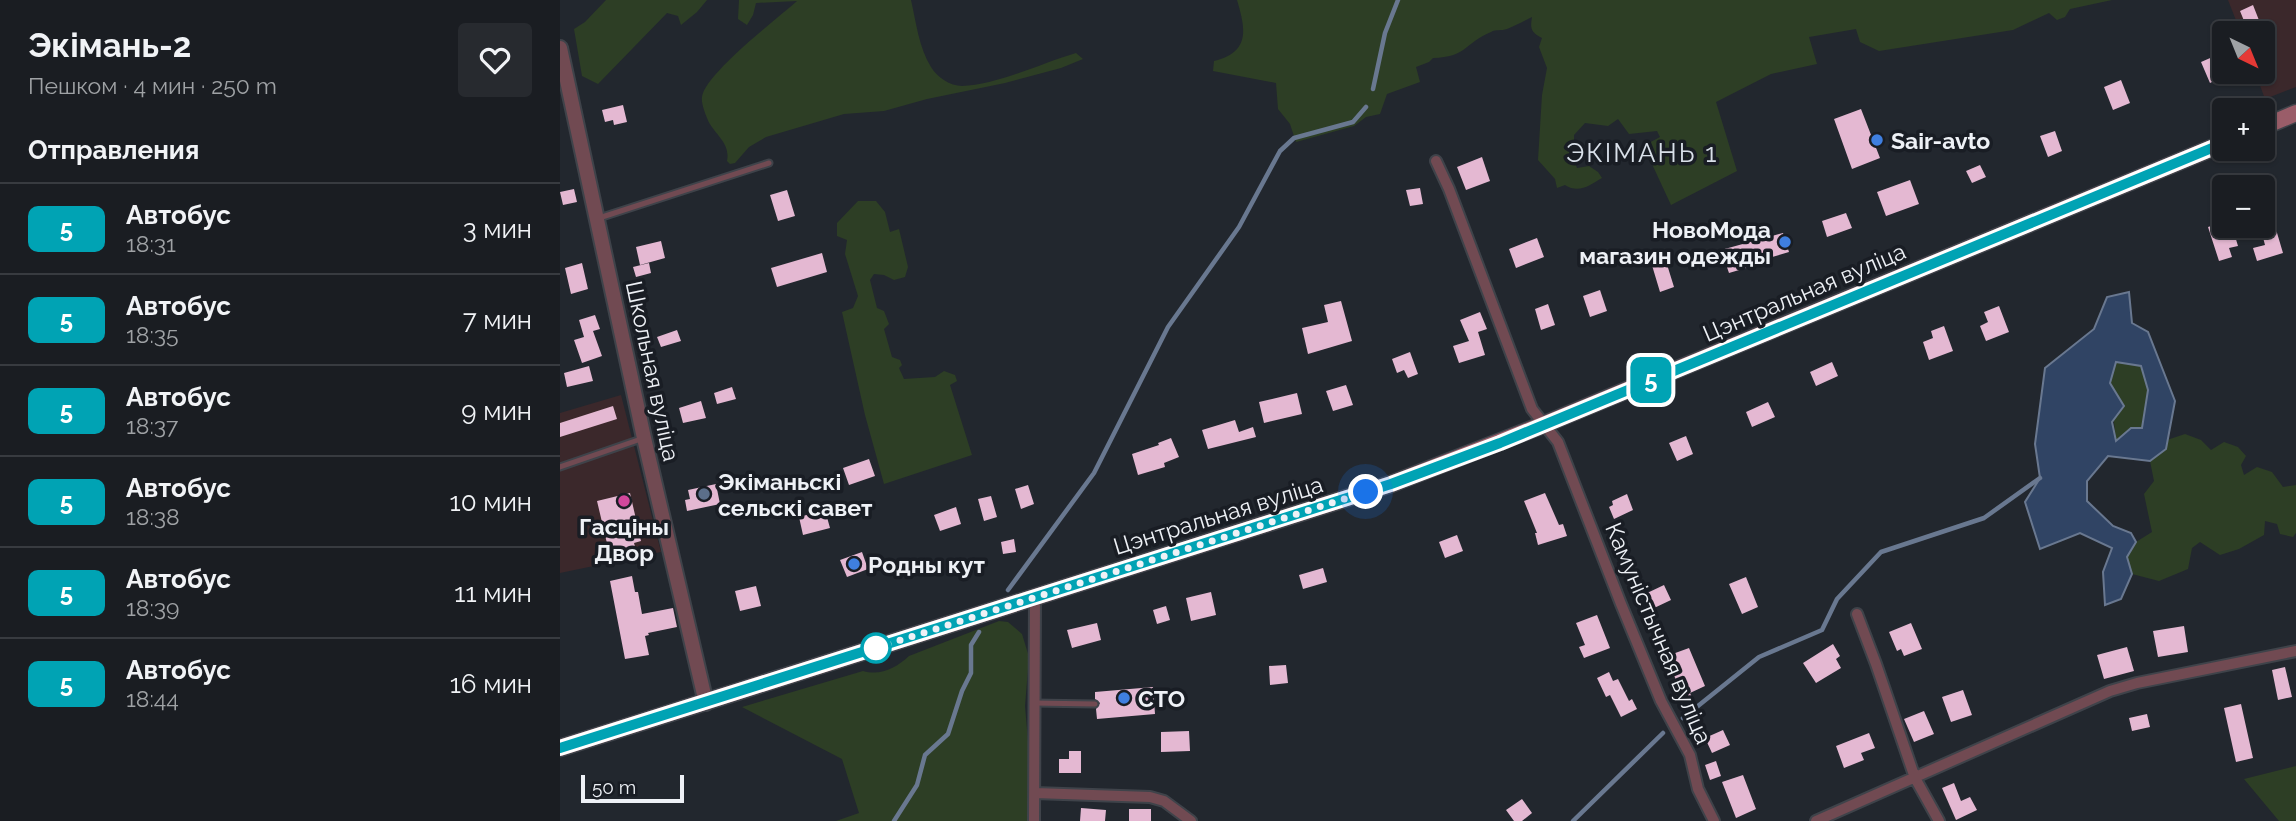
<!DOCTYPE html>
<html lang="ru">
<meta charset="utf-8">
<style>
:root{--surface:#1a1d22;--page:#272a2f;--text:#f1f3f6;--muted:#9fa2a5;--line:#383b40}
body{margin:0;font-family:Raleway,sans-serif;background:var(--page);color:var(--text);height:100vh;display:flex;flex-direction:column;font-size:26px;white-space:nowrap}
*{box-sizing:border-box;margin:0}
p{font-size:23px;color:var(--muted)}
.icon{flex:none;width:38px;height:38px;fill:none;stroke:currentColor;stroke-width:2;stroke-linecap:round;stroke-linejoin:round}
.map{position:relative;flex:1;overflow:hidden}
.panel{display:flex;flex-direction:column;background:var(--surface);width:560px}
.panel>*{flex:none}
.badge{padding:0 14px;border-radius:10px;font-size:24px;line-height:46px}
.needle{width:46px;rotate:137deg}
.fabs{position:absolute;left:1652px;top:21px;display:grid;gap:14px}
.fabs a{display:grid;place-items:center;width:63px;height:63px;border-radius:7px;background:var(--surface);box-shadow:0 2px 5px #0004,0 0 0 2px var(--line);font-size:35px}
.scale{position:absolute;left:21px;bottom:18px;width:103px;box-sizing:border-box;padding-left:7px;border:4px solid #eef1f6;border-top:0;font-size:19px;line-height:24px;white-space:nowrap;color:#eef1f6;-webkit-text-stroke:5px #191d24;paint-order:stroke}
.you{position:absolute;width:35px;height:35px;margin:-18px;border:5px solid #fff;border-radius:50%;background:#1a73e8;box-shadow:0 0 0 10px #1a73e833}
.map>.badge{position:absolute;translate:-50% -50%;box-shadow:0 0 0 4px #fff}
h2{padding:0 28px;font-size:26px;line-height:63px}
.round{display:grid;place-items:center;flex:none;width:74px;height:74px;border-radius:7px;background:var(--page)}
.summary{display:flex;align-items:center;justify-content:space-between;height:119px;padding:0 28px}
h1{font-size:33px;font-weight:700;line-height:52px}
ul{padding:0;list-style:none}
li{display:flex;align-items:center;gap:21px;height:91px;padding:0 28px;border-top:2px solid var(--line)}
li div{flex:1}
li b{display:block;font-size:26px}
li em{font-style:normal}
li .badge{min-width:77px;font-weight:700;text-align:center}
main{display:flex;flex:1;min-height:0}
.map>svg:first-child{display:block}
.commercial{fill:#3b282b}
.green{fill:#2d3e25}
.water{fill:#304464;stroke:#697890;stroke-width:2;fill-rule:evenodd}
.lines{fill:none;stroke-linecap:round;stroke-linejoin:round}
.stream{stroke:#697890;stroke-width:4.5}
.building{fill:#e4b8d2}
.service-casing{stroke:#3f434a;stroke-width:9}
.minor-casing{stroke:#3f434a;stroke-width:14}
.tertiary-casing{stroke:#3f434a;stroke-width:18}
.secondary-casing{stroke:#3f434a;stroke-width:19}
.service{stroke:#714a52;stroke-width:5}
.minor{stroke:#714a52;stroke-width:10}
.tertiary{stroke:#714a52;stroke-width:14}
.secondary{stroke:#9a5d69;stroke-width:16}
.line-casing{stroke:#fff;stroke-width:16}
.line{stroke:#00a3b4;stroke-width:10}
.walk{stroke:#eef1f6;stroke-width:7;stroke-dasharray:0 12.6}
.shop-dot{fill:#3f7fe0;stroke:#191d24;stroke-width:2.5}
.service-dot{fill:#5c6f8a;stroke:#191d24;stroke-width:2.5}
.hotel-dot{fill:#d1479c;stroke:#191d24;stroke-width:2.5}
.stop-dot{fill:#fff;stroke:#00a3b4;stroke-width:3.5}
.labels{text-anchor:middle;dominant-baseline:central;stroke-width:7;stroke-linejoin:round;paint-order:stroke}
.poi-label{font-size:23px;font-weight:bold;fill:#eef1f6;stroke:#191d24;text-anchor:start}
.street-label{font-size:23px;fill:#eef1f6;stroke:#191d24}
.quarter-label{font-size:26px;letter-spacing:2px;fill:#d9e0e9;stroke:#191d24}
</style>
<main>
<section class="panel">
<div class="summary"><div><h1>Экімань-2</h1><p>Пешком · 4 мин · 250 m</p></div><a class="round"><svg class="icon" aria-label="heart" viewBox="0 0 24 24"><path d="M12 20l-8-8c-3-5 5-10 8-4 3-6 11-1 8 4z"/></svg></a></div>
<h2>Отправления</h2>
<ul>
<li><span class="badge" style="background:#00a3b4;color:#fff">5</span><div><b>Автобус</b><p>18:31</p></div><em>3 мин</em></li>
<li><span class="badge" style="background:#00a3b4;color:#fff">5</span><div><b>Автобус</b><p>18:35</p></div><em>7 мин</em></li>
<li><span class="badge" style="background:#00a3b4;color:#fff">5</span><div><b>Автобус</b><p>18:37</p></div><em>9 мин</em></li>
<li><span class="badge" style="background:#00a3b4;color:#fff">5</span><div><b>Автобус</b><p>18:38</p></div><em>10 мин</em></li>
<li><span class="badge" style="background:#00a3b4;color:#fff">5</span><div><b>Автобус</b><p>18:39</p></div><em>11 мин</em></li>
<li><span class="badge" style="background:#00a3b4;color:#fff">5</span><div><b>Автобус</b><p>18:44</p></div><em>16 мин</em></li>
</ul>
</section>
<div class="map">
<svg width="1736" height="821" viewBox="0 0 1736 821">
<rect width="100%" height="100%" fill="#22272e"/>
<path class="commercial" d="M1668 0H1736V87L1705 99 1695 72H1703V33H1681Z
M61 395 101 552 0 573V413Z"/>
<path class="green" d="M46 0H147L137 12 121 25 118 16 107 13 38 84 22 76 14 29 25 22Z
M179 0H351C356 22 359 48 371 67 377 77 390 86 402 86 437 85 482 63 516 53L523 59 501 68 445 83 367 99 324 111 284 114 206 137 189 147 175 163 170 164 167 161C171 142 153 134 147 118 145 113 141 103 142 97 145 74 218 18 237 1L196 3 193 15 187 25 178 19Z
M677 0H1552L1510 9 1505 17 1497 20 1489 13 1453 30 1319 51 1300 42 1296 29 1249 37 1257 64 1211 74 1156 102 1177 171 1111 205 1085 149 1087 144 1100 137 1097 131 1069 134 1058 119 1048 126 1025 123 1014 135V160L1017 168 1029 166 1038 172 1042 178C1030 185 1019 194 1005 185L997 188 995 179 978 160 982 95 987 68 979 47 982 38C971 32 970 29 972 17 964 21 955 26 947 29 941 31 936 29 931 32 903 44 907 57 873 58L869 62 856 67 860 82 827 94 820 114 806 117 794 126 736 142 730 124 718 109 716 83 653 71 654 61C690 52 686 30 677 0Z
M298 201H316L325 212 330 232 339 229 348 267 345 277 334 280 324 275 314 274 310 280 317 308 324 311 329 324 324 329 332 357 340 360 342 365 339 368 344 379 375 377 384 371 395 375 397 381 390 385 412 455 324 484 305 415 282 312 293 308 298 296 285 254 287 240 277 236V223Z
M1556 362 1581 366 1588 390 1582 429 1556 441 1550 383Z
M1625 434 1641 440 1651 450 1664 442 1678 447 1686 456 1681 465 1684 475 1697 467 1712 472 1723 487 1736 485V533L1733 537 1720 534 1717 524 1705 521 1704 535 1679 549 1660 555 1640 542 1632 548 1628 569 1599 581 1572 574 1567 557 1576 542 1592 532 1584 494 1594 481 1590 461 1606 449 1607 440Z
M439 621 448 622 462 634 469 657 465 706 469 752V816L467 821H276L299 813 282 759 182 707 303 671C321 676 336 668 349 656Z
M1736 766V821H1719L1684 779Z"/>
<path class="water" d="M1569 292 1572 323 1588 332 1615 401 1606 449 1590 461 1548 456 1527 481V501L1553 526 1571 533 1576 542 1567 557 1572 574 1561 599 1545 605 1543 572 1552 548 1520 533 1480 549 1465 502 1480 478 1475 444 1485 368 1534 329 1547 297ZM1556 362 1581 366 1588 390 1582 428H1571L1556 441 1552 422 1564 406 1550 383Z"/>
<g class="lines">
<path class="stream" d="M813 89 825 33 838 0
M448 590 534 473 608 327 679 227 720 151 734 138 793 122 806 107
M1123 718 1199 657 1262 630 1277 599 1321 552 1424 518 1480 478
M334 821 357 785 365 755 388 734 402 691 411 673V645L419 632
M1013 821 1103 733"/>
</g>
<path class="building" d="M1693 5 1704 33H1689L1680 11Z
M1664 52V76L1650 83 1641 62Z
M1561 80 1570 103 1553 110 1544 87Z
M63 105 67 122 54 125 53 120 45 122 42 110Z
M1301 109 1320 158 1292 169 1274 119Z
M1495 131 1502 151 1488 157 1480 136Z
M922 157 930 181 906 190 897 167Z
M1420 165 1426 177 1412 183 1406 171Z
M1350 180 1359 204 1326 216 1317 192Z
M1664 181V215L1662 216 1652 185Z
M860 188 863 204 850 206 846 190Z
M14 189 17 202 3 205 0 192Z
M227 190 235 216 218 221 210 195Z
M1286 213 1292 228 1267 237 1262 221Z
M1712 216 1723 253 1697 261 1693 248 1705 245 1700 226H1703V218Z
M1664 222V226H1672L1678 246 1669 248 1672 257 1659 261 1648 227Z
M1223 233 1229 252 1185 265 1186 268 1169 273 1161 250Z
M977 238 984 257 956 268 949 249Z
M101 241 105 258 80 265 76 247Z
M262 253 267 272 217 287 211 268Z
M1105 258 1114 287 1100 292 1091 262Z
M22 263 28 289 11 294 5 268Z
M89 263 91 273 76 277 73 267Z
M1040 290 1047 311 1030 317 1023 296Z
M781 301 792 341 748 354 742 328 768 322 764 305Z
M988 304 995 325 981 330 975 309Z
M1439 306 1449 332 1426 341 1420 326 1428 322 1424 312Z
M920 312 927 329 918 332 925 355 899 363 893 346 909 341 900 320Z
M35 315 40 329 33 331 42 356 22 363 14 340 24 337 19 320Z
M1384 326 1393 351 1369 360 1363 342 1373 338 1371 331Z
M117 330 121 341 101 347 97 337Z
M850 352 858 374 848 378 844 370 837 373 832 359Z
M1272 362 1278 376 1256 386 1250 372Z
M29 366 33 381 7 387 4 373Z
M786 385 793 405 773 411 766 391Z
M172 387 176 399 157 404 154 393Z
M737 393 742 414 704 423 699 402Z
M141 401 146 418 123 423 119 408Z
M1208 402 1215 417 1192 427 1186 412Z
M53 406 57 419 0 437V423Z
M675 420 679 432 693 427 696 437 648 449 642 430Z
M1126 436 1133 454 1117 461 1109 443Z
M611 438 619 457 604 463 605 467 578 475 572 454 599 445 598 443Z
M309 459 315 476 289 485 283 468Z
M156 484 160 504 127 511 125 500 130 499 128 490Z
M468 485 474 504 461 509 455 489Z
M70 493 81 541 74 543 76 550 50 556 37 501Z
M985 493 999 525 1003 524 1007 536 978 545 975 533H977L964 501Z
M1067 494 1073 510 1054 519 1049 507 1053 505 1052 501Z
M431 496 437 517 424 521 418 499Z
M396 507 401 524 380 531 374 515Z
M265 510 270 528 243 535 239 517Z
M897 535 903 551 885 558 879 542Z
M454 539 456 552 443 554 441 542Z
M302 552 308 569 287 577 280 560Z
M763 568 767 582 743 589 739 575Z
M72 576 75 592H78L82 614 113 608 117 627 88 633 89 635 85 636 89 655 65 659 50 581Z
M1186 577 1198 607 1182 614 1169 584Z
M1104 585 1111 600 1092 609 1085 594Z
M196 586 201 606 180 611 175 591Z
M651 592 656 615 631 621 626 598Z
M606 606 610 620 597 624 593 610Z
M1037 615 1050 648 1024 658 1019 647 1025 645 1016 623Z
M537 623 541 640 512 648 507 630Z
M1351 623 1362 649 1344 656 1341 649 1337 651 1329 632Z
M1624 626 1628 652 1598 657 1593 631Z
M1273 644 1280 656 1276 659 1281 668 1256 683 1243 663Z
M1567 647 1574 671 1544 679 1537 655Z
M1129 648 1145 686 1130 693 1133 700 1120 707 1112 689 1118 686 1107 656Z
M726 665 728 683 710 685 709 666Z
M1725 667 1732 697 1718 700 1712 670Z
M1049 672 1053 681 1058 679 1069 701 1072 699 1077 709 1061 717 1050 695 1046 697 1037 678Z
M593 687 595 714 537 719 536 709 540 703 535 699V692Z
M1403 690 1412 715 1391 722 1382 697Z
M1681 704 1693 758 1676 762 1664 708Z
M1364 711 1374 734 1354 742 1344 719Z
M1587 714 1590 727 1572 731 1569 718Z
M1163 730 1170 745 1152 753 1145 738Z
M629 731 630 751 601 752V732Z
M1309 733 1315 748 1301 753 1304 760 1284 768 1276 746Z
M509 751H521V773H499V759H509Z
M1156 761 1161 776 1150 780 1145 765Z
M1183 775 1196 809 1176 818 1162 782Z
M1394 783 1401 801 1410 797 1417 810 1396 820 1382 788Z
M962 799 972 813 962 821H954L946 810Z
M521 808 546 810 545 821H520Z
M569 809H591V821H569Z"/>
<g class="lines">
<g class="service-casing">
<path id="service" d="M39 218 209 163
M0 467 81 439
M474 703 535 704"/>
</g>
<g class="minor-casing">
<path id="minor" d="M876 161 889 189 972 409 998 442 1061 604 1101 701 1130 755 1138 789 1154 821
M1297 614 1316 664 1355 778 1379 821
M475 793 590 797 604 801 631 821
M474 821 475 596
M1256 821 1550 691 1577 683 1736 651"/>
</g>
<g class="tertiary-casing">
<path id="tertiary" d="M0 48 84 438 146 703"/>
</g>
<g class="secondary-casing">
<path id="secondary" d="M1703 127 1736 113
M0 748 831 484 985 424 1664 143"/>
</g>
<use href="#service" class="service"/>
<use href="#minor" class="minor"/>
<use href="#tertiary" class="tertiary"/>
<use href="#secondary" class="secondary"/>
</g>
<g class="lines">
<g class="line-casing">
<path id="line" d="M0 748 831 484 940 443 1664 143"/>
</g>
<use href="#line" class="line"/>
<path class="walk" d="M316 648 806 492"/>
</g>
<g class="shop-dot">
<circle cx="1317" cy="140" r="7"/>
<circle cx="1225" cy="242" r="7"/>
<circle cx="294" cy="564" r="7"/>
<circle cx="564" cy="698" r="7"/>
</g>
<circle class="service-dot" cx="144" cy="494" r="7"/>
<circle class="hotel-dot" cx="64" cy="501" r="7"/>
<circle class="stop-dot" cx="316" cy="648" r="14"/>
<g class="labels">
<g class="poi-label">
<text x="1331" y="140">Sair-avto</text>
<text x="1211" y="229" text-anchor="end">НовоМода<tspan x="1211" dy="26">магазин одежды</tspan></text>
<text x="158" y="481">Экіманьскі<tspan x="158" dy="26">сельскі савет</tspan></text>
<text x="64" y="526" text-anchor="middle">Гасціны<tspan x="64" dy="26">Двор</tspan></text>
<text x="308" y="564">Родны кут</text>
<text x="578" y="698">СТО</text>
</g>
<g class="street-label">
<text transform="translate(1244 292) rotate(-23)">Цэнтральная вуліца</text>
<text transform="translate(93 371) rotate(78)">Школьная вуліца</text>
<text transform="translate(658 515) rotate(-17)">Цэнтральная вуліца</text>
<text transform="translate(1099 633) rotate(67)">Камуністычная вуліца</text>
</g>
<g class="quarter-label">
<text x="1082" y="153">ЭКІМАНЬ 1</text>
</g>
</g>
</svg>
<div class="fabs">
<a><svg class="needle" viewBox="-14 -14 28 28"><path d="M0-13l5 13h-10z" fill="#e53935"/><path d="M0 13l5-13h-10z" fill="#9fa2a5"/></svg></a>
<a>+</a>
<a>−</a>
</div>
<div class="scale">50 m</div>
<div class="you" style="left:806px;top:492px"></div>
<b class="badge" style="left:1091px;top:380px;background:#00a3b4;color:#fff">5</b>
</div>
</main>
